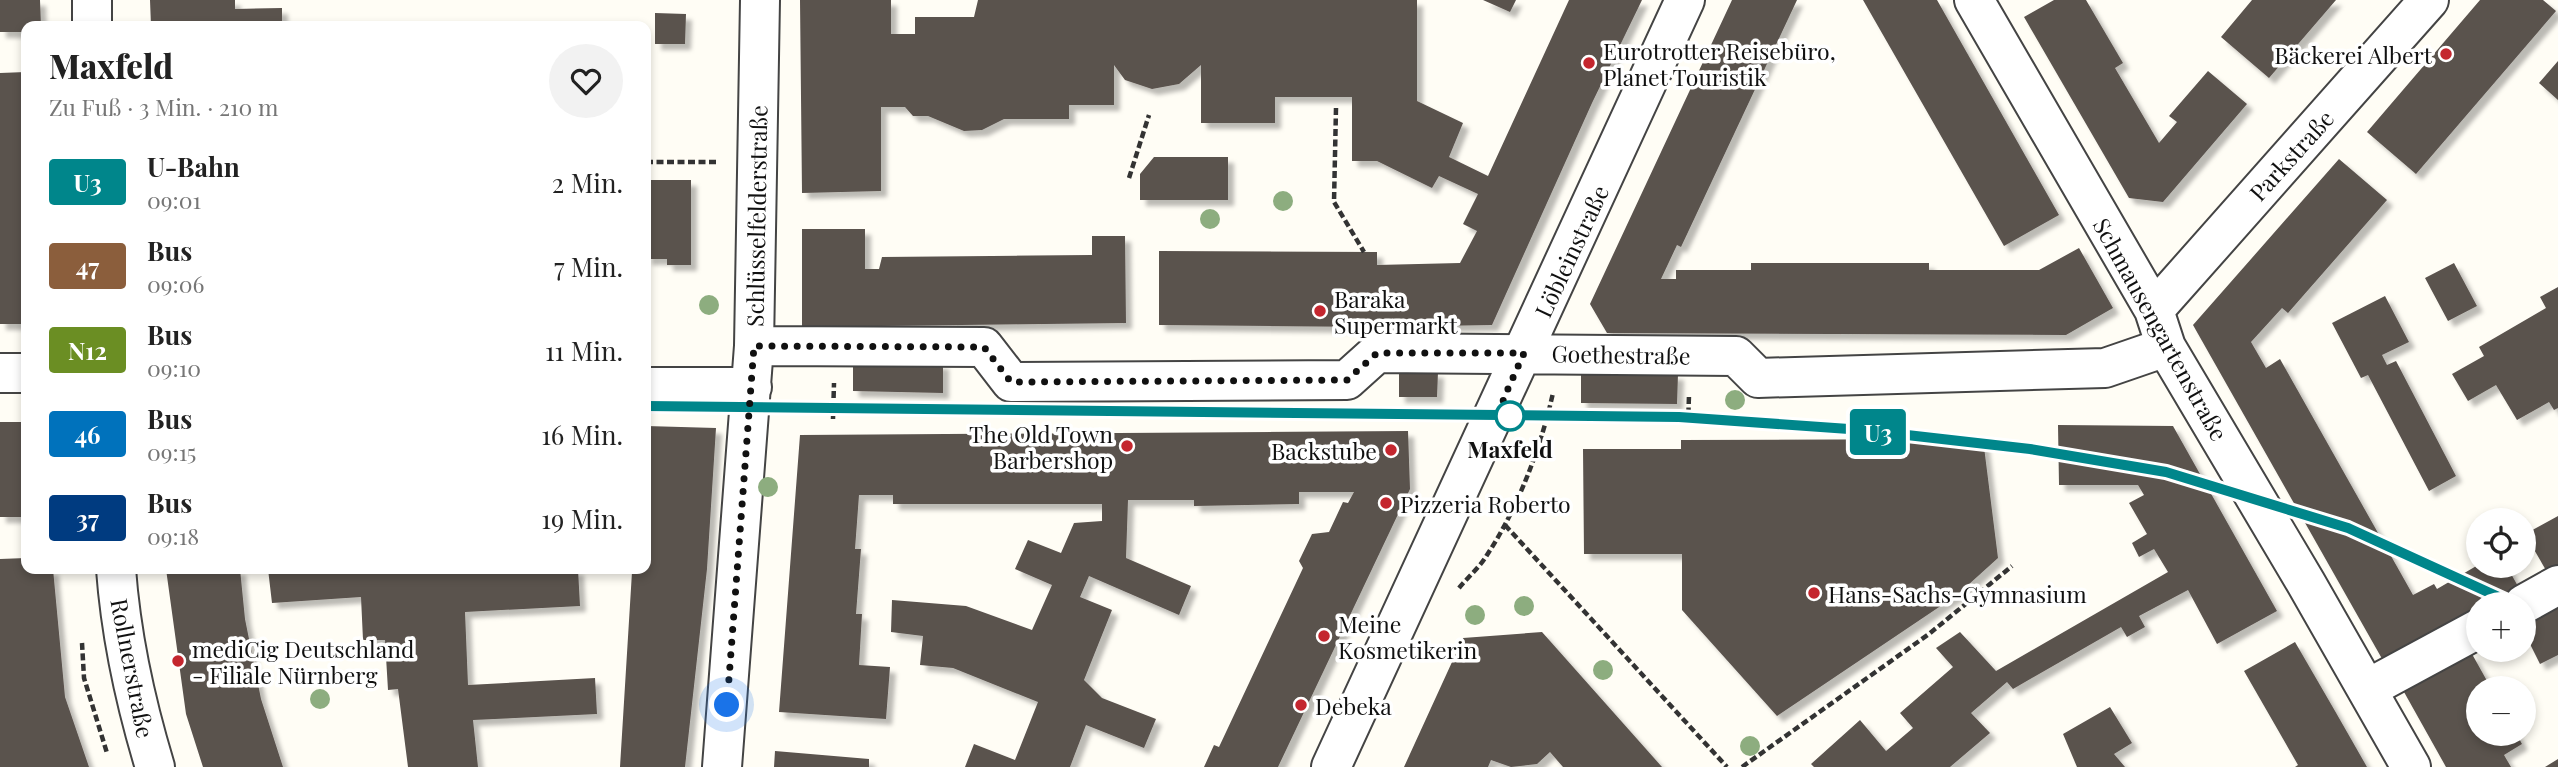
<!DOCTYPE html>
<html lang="de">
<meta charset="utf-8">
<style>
:root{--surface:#fff;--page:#f2f2f2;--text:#222;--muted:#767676}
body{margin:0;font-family:"Playfair Display",serif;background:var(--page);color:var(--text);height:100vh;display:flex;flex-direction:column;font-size:26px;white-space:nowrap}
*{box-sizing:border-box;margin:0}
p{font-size:23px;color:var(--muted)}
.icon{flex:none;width:38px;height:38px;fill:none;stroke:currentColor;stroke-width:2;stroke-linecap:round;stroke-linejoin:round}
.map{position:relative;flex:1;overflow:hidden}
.side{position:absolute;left:21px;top:21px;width:630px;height:553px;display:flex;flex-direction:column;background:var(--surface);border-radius:14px;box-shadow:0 4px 10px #0003}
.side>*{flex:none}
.badge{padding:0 14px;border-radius:5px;font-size:24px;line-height:46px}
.buttons{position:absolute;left:2466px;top:508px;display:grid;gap:14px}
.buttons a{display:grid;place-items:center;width:70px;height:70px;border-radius:50%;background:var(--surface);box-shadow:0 4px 10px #0003;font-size:35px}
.you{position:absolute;width:35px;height:35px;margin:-18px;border:5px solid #fff;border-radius:50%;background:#1a73e8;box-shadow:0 0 0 10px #1a73e833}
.map>.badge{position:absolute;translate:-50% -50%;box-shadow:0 0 0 4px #fff}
.round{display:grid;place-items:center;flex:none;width:74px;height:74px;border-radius:37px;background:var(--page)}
.headline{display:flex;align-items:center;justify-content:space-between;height:119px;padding:0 28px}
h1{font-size:33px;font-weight:800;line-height:52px}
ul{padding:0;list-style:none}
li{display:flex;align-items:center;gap:21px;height:84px;padding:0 28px}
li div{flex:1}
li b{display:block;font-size:26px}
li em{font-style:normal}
li .badge{min-width:77px;font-weight:700;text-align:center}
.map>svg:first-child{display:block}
.building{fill:#5a524d;filter:url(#shadow)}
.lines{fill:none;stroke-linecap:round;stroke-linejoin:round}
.minor-casing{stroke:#444;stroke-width:42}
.path{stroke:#333;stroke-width:4.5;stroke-dasharray:7 3.5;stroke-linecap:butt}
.minor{stroke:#fff;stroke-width:38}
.tree{fill:#8dad7f}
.line-casing{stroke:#fff;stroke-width:16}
.line{stroke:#00868b;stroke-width:10}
.walk{stroke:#111;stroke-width:7;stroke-dasharray:0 12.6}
.poi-dot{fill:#c4262e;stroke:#fff;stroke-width:2.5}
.stop-dot{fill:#fff;stroke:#00868b;stroke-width:3.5}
.labels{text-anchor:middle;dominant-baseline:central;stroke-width:7;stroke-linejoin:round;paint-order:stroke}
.poi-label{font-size:23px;fill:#111;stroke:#fff;text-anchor:start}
.street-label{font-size:23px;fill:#111;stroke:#fff}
.stop-label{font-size:23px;font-weight:bold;fill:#111;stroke:#fff}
</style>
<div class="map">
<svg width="2558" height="767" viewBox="0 0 2558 767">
<defs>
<filter id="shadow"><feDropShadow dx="6" dy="6" stdDeviation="2" flood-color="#0004"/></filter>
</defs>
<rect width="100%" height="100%" fill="#fffdf5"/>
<path class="building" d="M0 0H40L41 26H26V32H0Z
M150 0H235V9L282 8V26H151Z
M800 0H891V34H915V17H974L978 0H1417V101L1463 123 1449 157 1488 176 1569 0H1642L1592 103 1492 325 1377 327 1159 325V251L1377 252V265L1460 263 1477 231 1463 224 1478 194 1439 176 1432 188 1377 161H1352V97H1275V123H1201V65L1179 84 1152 89 1125 80 1114 65V105H1069V119H1004L982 130 964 131 928 116H913L905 107H881V191L802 193Z
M1483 0H1516L1510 12Z
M1732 0H1797L1681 247 1677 245 1661 279H1676V270H1751V263H1929V270H2039L2079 248 2113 308 2066 335 1607 333 1590 304Z
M1863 0H1937L2059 215 2004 246Z
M2054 0H2086L2123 63 2115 68 2159 143 2177 122 2169 116 2208 71 2247 104 2163 202 2129 198 2024 17Z
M2252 0H2336L2269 78 2221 37Z
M2480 0H2543L2556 11 2416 174 2367 132Z
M655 13 686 14 685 44H655Z
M2558 61V100L2539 83Z
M26 72V324H0V73Z
M1154 157H1228V200H1140V174Z
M2339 159 2387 200 2288 313 2282 308 2251 342 2266 368 2280 359 2413 595 2434 584 2437 589 2478 565H2506L2519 588 2491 604H2478V611L2385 664 2193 325Z
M646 180H691V265H667V259H646Z
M802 229H865V269H879L882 257 1092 255V236H1125L1126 323 802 327Z
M2454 263 2477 306 2448 321 2425 278Z
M2558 287V408L2554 410 2549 402 2517 420 2496 385 2468 401 2452 374 2484 356 2479 347 2546 308 2540 297Z
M2385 296 2409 342 2382 355 2387 365 2396 361 2456 476 2429 491 2368 375 2361 378 2332 323Z
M853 362 943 363V393L853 391Z
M1399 371 1438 372 1437 397H1399Z
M1581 373 1678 374 1677 404 1581 403Z
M0 422H26V517H0Z
M2058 425 2173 426 2277 611 2217 644 2188 590 2139 616 2145 627 2127 637 2121 627 2013 689 2007 682 1971 713 1990 733 1950 767H1814L1811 764 1860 720 1886 751 1913 728 1900 713 1953 667 1936 648 1960 632 1996 671 2168 572 2154 549 2139 557 2132 543 2147 534 2129 503 2144 495 2138 485H2059Z
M646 426 716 428 707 569 685 767H620L632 572 633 569H646Z
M1408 431 1410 489 1278 767H1204L1214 745 1219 747 1303 568 1299 561 1312 534 1329 532 1343 502 1348 503 1354 492H1299V504L1194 506V500H1128L1126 558 1191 586 1179 615 1089 576 1080 597 1112 610 1084 680 1102 698 1156 719 1144 748 1086 725 1070 767H965L974 744 1015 760 1038 702 953 668 920 665 923 636 891 632 892 600 966 606 1032 630 1052 585 1015 569 1028 540 1061 553 1074 523 1102 521V504H893V495H859L855 549H861L856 614H862L859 665 890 667 886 719 779 712 800 435Z
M1983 439 1998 558 1957 595 1777 716 1682 610V554H1584L1583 449H1681V440Z
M2558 516V566L2547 572 2525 534Z
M26 558V569H53L65 697 89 767H0V559Z
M166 569H240L245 619 261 699 283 767H203L186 714Z
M268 569H578L580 606 465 612 468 685 595 678 597 714 473 720 478 767H408L398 689 388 690 385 640H363L361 597 272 603Z
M2558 599V655L2540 664 2524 632V617Z
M1542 632 1662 767H1563L1550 752 1537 764 1511 767 1491 760 1488 767H1404L1463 638Z
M2295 642 2335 711 2367 767H2295L2298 765 2244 671Z
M2472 654 2491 688H2478V733H2492L2494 737 2501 733H2516L2522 744 2504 755 2511 767H2446L2404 692Z
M2110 707 2132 743 2114 754 2125 767H2077L2063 734Z
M775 751 869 759V767H774Z
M2558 759V767H2545Z"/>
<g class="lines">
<g class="minor-casing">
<path id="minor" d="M92 0V26
M1974 0 2154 310 2166 347 2306 583 2411 767
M2154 310 2429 0
M754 346 984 347 1011 382 1347 380 1377 353 1736 356 1758 378 2105 368 2166 347
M0 373H26
M646 387H752
M116 569C121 637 135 701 155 767
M2524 604 2558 585
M2367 689 2478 629
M722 767 754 346 760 0
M1331 767 1685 0"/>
</g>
<path class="path" d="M1336 108 1334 202 1364 252
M646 162H718
M1129 178 1149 115
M833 419 834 383
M1688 425 1689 395
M1505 525 1727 767
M1459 588C1468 577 1480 567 1487 555 1518 508 1541 447 1553 393
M82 643 84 678 107 753
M1742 767 1929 634 2012 566"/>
<use href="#minor" class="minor"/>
</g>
<g class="tree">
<circle cx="1283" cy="201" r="10"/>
<circle cx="1210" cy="219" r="10"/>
<circle cx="709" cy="305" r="10"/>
<circle cx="1735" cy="400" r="10"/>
<circle cx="768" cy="487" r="10"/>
<circle cx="1524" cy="606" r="10"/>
<circle cx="1475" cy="615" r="10"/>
<circle cx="1603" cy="670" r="10"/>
<circle cx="320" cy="699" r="10"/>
<circle cx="1750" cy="746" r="10"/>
</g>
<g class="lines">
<g class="line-casing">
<path id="line" d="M646 406 1679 417 1863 430 2030 449 2166 472 2348 528 2514 604"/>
</g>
<use href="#line" class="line"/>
<path class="walk" d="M727 705 754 346 984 347 1011 382 1347 380 1377 353H1524L1503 400 1510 416"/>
</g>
<g class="poi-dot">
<circle cx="2446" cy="54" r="7"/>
<circle cx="1589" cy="63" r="7"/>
<circle cx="1320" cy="311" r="7"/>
<circle cx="1127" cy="446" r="7"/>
<circle cx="1391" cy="450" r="7"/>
<circle cx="1386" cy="503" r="7"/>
<circle cx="1814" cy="593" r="7"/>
<circle cx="1324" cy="636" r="7"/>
<circle cx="178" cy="661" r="7"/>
<circle cx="1301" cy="705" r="7"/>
</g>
<circle class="stop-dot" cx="1510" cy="416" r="14"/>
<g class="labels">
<g class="poi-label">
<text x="1603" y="50">Eurotrotter Reisebüro,<tspan x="1603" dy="26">Planet Touristik</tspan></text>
<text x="2432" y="54" text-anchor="end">Bäckerei Albert</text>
<text x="1334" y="298">Baraka<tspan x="1334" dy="26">Supermarkt</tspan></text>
<text x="1113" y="433" text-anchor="end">The Old Town<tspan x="1113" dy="26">Barbershop</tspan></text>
<text x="1377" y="450" text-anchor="end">Backstube</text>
<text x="1400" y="503">Pizzeria Roberto</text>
<text x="1828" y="593">Hans-Sachs-Gymnasium</text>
<text x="1338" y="623">Meine<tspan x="1338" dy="26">Kosmetikerin</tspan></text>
<text x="192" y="648">mediCig Deutschland<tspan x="192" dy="26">- Filiale Nürnberg</tspan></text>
<text x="1315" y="705">Debeka</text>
</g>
<g class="street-label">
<text transform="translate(2291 155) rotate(-48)">Parkstraße</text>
<text transform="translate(756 216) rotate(-89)">Schlüsselfelderstraße</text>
<text transform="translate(1571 251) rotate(-65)">Löbleinstraße</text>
<text transform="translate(2161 329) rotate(61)">Schmausengartenstraße</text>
<text transform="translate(1621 354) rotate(1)">Goethestraße</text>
<text transform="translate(133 668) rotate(79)">Rollnerstraße</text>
</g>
<g class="stop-label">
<text x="1510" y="448">Maxfeld</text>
</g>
</g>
</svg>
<div class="buttons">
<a><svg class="icon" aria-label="locate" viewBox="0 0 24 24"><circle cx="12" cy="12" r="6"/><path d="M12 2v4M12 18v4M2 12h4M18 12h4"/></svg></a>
<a>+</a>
<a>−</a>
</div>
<div class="you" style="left:727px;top:705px"></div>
<b class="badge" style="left:1878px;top:432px;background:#00868b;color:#fff">U3</b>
<section class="side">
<div class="headline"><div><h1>Maxfeld</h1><p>Zu Fuß · 3 Min. · 210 m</p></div><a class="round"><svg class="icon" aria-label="heart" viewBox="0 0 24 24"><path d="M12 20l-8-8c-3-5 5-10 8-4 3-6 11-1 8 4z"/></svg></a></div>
<ul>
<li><span class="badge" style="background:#00868b;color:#fff">U3</span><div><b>U-Bahn</b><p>09:01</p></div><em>2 Min.</em></li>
<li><span class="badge" style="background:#8b5e3c;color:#fff">47</span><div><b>Bus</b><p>09:06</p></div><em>7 Min.</em></li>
<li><span class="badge" style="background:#6b8e23;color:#fff">N12</span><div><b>Bus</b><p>09:10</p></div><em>11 Min.</em></li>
<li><span class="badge" style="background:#0072bc;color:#fff">46</span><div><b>Bus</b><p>09:15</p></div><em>16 Min.</em></li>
<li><span class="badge" style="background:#003b80;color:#fff">37</span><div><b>Bus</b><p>09:18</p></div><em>19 Min.</em></li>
</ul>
</section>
</div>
